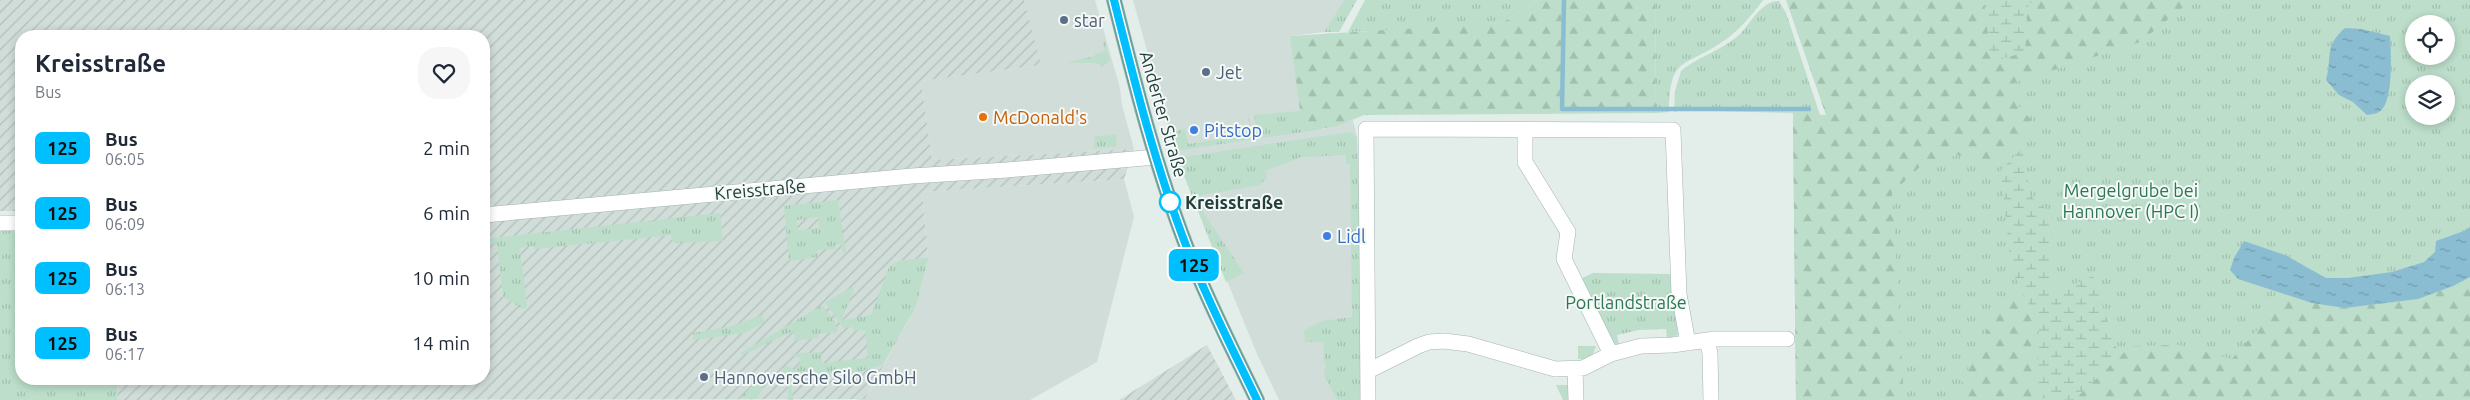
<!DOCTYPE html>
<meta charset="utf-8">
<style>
:root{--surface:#fff;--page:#f6f6f7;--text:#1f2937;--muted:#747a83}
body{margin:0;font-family:Ubuntu,sans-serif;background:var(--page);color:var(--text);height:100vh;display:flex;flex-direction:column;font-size:19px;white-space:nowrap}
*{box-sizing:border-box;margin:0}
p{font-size:16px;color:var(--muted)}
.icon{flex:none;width:28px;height:28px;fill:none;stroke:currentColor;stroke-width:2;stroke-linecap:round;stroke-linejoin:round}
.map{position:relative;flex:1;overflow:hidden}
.details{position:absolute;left:15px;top:30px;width:475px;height:355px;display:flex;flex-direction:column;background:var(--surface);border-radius:20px;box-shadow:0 2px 8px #0003}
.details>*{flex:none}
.badge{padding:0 10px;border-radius:8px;font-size:18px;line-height:32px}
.fabs{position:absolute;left:2405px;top:15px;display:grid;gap:10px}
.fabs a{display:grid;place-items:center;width:50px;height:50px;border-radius:50%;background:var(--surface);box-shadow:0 2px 8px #0003;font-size:25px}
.map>.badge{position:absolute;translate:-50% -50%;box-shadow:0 0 0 2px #fff}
.round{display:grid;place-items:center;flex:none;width:52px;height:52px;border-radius:20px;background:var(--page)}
.head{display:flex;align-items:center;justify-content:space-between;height:85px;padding:0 20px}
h1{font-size:24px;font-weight:700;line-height:38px}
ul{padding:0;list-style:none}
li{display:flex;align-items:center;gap:15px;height:65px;padding:0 20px}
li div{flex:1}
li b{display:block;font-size:19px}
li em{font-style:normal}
li .badge{min-width:55px;font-weight:700;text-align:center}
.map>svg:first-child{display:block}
.built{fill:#d1ddd9}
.industrial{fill:url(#industrial-furrows)}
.grass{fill:url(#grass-tufts);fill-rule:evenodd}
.forest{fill:url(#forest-firs)}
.wetland{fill:url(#wetland-marsh)}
.water{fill:url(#water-ripples)}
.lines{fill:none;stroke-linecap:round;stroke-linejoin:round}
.stream{stroke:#8bbdd2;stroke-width:4.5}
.minor-casing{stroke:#a5b5b2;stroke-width:16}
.major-casing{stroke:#c1c9c8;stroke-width:16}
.minor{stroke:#fff;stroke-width:15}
.major{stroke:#67a39c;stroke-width:15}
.line-casing{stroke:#fff;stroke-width:11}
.line{stroke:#00bfff;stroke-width:8}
.service-dot{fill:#5c6f8a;stroke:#f4f9f7;stroke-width:2}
.food-dot{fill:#e8710a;stroke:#f4f9f7;stroke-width:2}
.shop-dot{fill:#3f7fe0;stroke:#f4f9f7;stroke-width:2}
.stop-dot{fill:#fff;stroke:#00bfff;stroke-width:2.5}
.labels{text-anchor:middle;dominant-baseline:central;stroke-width:4;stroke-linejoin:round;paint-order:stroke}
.service-label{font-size:18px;fill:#4e5e75;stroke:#f4f9f7;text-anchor:start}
.street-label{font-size:18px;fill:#223f3b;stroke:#f4f9f7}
.food-label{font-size:18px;fill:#c56008;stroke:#f4f9f7;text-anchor:start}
.shop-label{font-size:18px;fill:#366cbe;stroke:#f4f9f7;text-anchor:start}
.park-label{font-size:18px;fill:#2c7653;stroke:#f4f9f7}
.stop-label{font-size:18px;font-weight:bold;fill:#223f3b;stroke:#f4f9f7;text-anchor:start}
</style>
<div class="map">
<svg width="2470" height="400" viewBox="0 0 2470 400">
<defs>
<pattern id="industrial-furrows" width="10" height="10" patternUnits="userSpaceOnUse" patternTransform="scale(1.25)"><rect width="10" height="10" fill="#d1ddd9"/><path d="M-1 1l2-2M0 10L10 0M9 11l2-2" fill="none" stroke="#b3bfbb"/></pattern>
<pattern id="grass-tufts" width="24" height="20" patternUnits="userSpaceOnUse" patternTransform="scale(1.25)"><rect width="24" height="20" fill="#bcdeca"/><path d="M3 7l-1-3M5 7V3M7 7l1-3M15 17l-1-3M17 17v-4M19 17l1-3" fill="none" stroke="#a1c0ae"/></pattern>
<pattern id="forest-firs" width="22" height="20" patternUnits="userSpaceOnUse" patternTransform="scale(1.25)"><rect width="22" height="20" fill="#bcdeca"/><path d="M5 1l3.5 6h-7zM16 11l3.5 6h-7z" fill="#a1c0ae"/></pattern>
<pattern id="wetland-marsh" width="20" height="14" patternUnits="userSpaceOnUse" patternTransform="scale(1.25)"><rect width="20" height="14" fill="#bcdeca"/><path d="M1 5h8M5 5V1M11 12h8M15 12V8" fill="none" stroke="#a1c0ae"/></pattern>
<pattern id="water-ripples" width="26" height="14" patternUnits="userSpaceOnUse" patternTransform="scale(1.25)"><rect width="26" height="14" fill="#8bbdd2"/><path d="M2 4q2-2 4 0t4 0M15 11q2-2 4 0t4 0" fill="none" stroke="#719bac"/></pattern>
</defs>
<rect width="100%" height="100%" fill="#e3edea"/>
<path class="built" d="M1024 0H1095L1120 88 1122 105 1134 149 932 160 921 81 1040 65Z
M1133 0H1344L1324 32 1290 36 1323 129 1353 120 1357 137 1364 400H1279L1257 354 1177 158Z
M1124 179 1134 217 1097 362 1030 400H855L866 398 916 306 928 258 922 192Z"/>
<path class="industrial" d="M0 0H1024L1041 65 921 81 932 160 1134 149 1124 179 922 192 928 258 916 306 865 399 117 400 118 379H484V36H21V211H0Z
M1207 345 1236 400H1119L1172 367Z"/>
<path class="grass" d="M1344 0H1357L1339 32H1324Z
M1365 0H1538L1502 23 1423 29 1348 32Z
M1655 0H1763C1752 15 1738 32 1722 42 1683 69 1670 55 1669 112L1656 113Z
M1812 0H2470V400H1796L1793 113 1682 110 1674 112 1675 91 1681 71C1700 55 1724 50 1741 33 1751 22 1763 0 1779 1L1786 13 1820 115H1841ZM2414 24H2446V56H2414ZM2414 84H2446V116H2414Z
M1105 41 1110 61 1102 67 1097 63H1066L1095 56V54L1105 52 1103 42Z
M1247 110 1252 133 1257 132 1254 115 1300 111 1303 132 1174 151 1170 132 1185 129 1188 144 1251 135Z
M1350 132 1357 137 1364 400H1337L1324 375 1326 365 1324 361 1323 342H1305L1304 330 1322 321 1352 317 1350 164H1346V155L1301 157 1265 171 1267 177 1260 185 1202 195 1197 203 1244 273 1226 282 1177 158Z
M1117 135 1116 147 1094 148 1095 136Z
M838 200 846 252 843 253 841 244 835 245V249L817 250 818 257 789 261 784 206ZM818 217 819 228 798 230 797 220Z
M720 213 723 241 673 243 671 235 535 249 534 246 520 248 527 307 523 309 503 297 497 245 484 241V239Z
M21 226V379H118L117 400H0V227Z
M928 258 916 306 883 364 859 372 808 375 791 378 793 400H789L787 383 781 382 782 373 785 366 797 370 801 358 790 354 821 352 822 363 868 358 865 330 854 331 853 327 843 328 825 302 852 287 854 290 842 318 845 320 871 315 889 267 901 260Z
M1593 273 1670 274 1678 335 1667 339 1666 329 1639 330 1617 335 1619 344 1612 343 1580 279Z
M822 305 835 322 838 332 818 334V338L795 341 793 331 743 355 741 353Z
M762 315 765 322 745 333 693 340V333L732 326Z
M1578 346H1596L1591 359H1578Z
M778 378V382L764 385 757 399 740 398 757 381Z
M1556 385H1570V400H1563Z"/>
<path class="forest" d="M1538 0H1655L1656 113 1364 115 1337 126 1303 132 1290 36 1502 23Z
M1786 0H1984L1992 62 2025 52 2027 8 2033 0H2192L2140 42 2001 87 2036 125 1985 163 1959 155 1925 162 1892 193 1904 400H1796L1793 113 1826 115Z
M2470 277V400H2074L2131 346 2179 345 2232 359 2288 294 2312 303 2345 308 2418 299 2453 286Z
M2019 285 2039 324 2037 398 2043 400H1953L2002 301Z"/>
<path class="wetland" d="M1984 0H2033L2027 8 2025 52 1991 62Z
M2022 148 2031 196 2052 216 2050 294 2093 276 2119 356 2074 400 2037 398 2039 324 2011 269 2001 170Z"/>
<path class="water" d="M2345 28 2361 29 2390 36C2391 52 2394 103 2379 112 2376 114 2371 114 2367 115L2353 102 2339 95 2326 80C2333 55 2323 48 2345 28Z
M2470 227V277L2453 286 2418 299 2345 308 2312 303 2238 279 2230 270 2234 258 2244 241 2285 255 2326 278H2348L2392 272 2424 262 2435 252 2436 241 2464 231Z"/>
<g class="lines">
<path class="stream" d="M1564 0 1562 109H1809"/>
<g class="minor-casing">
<path id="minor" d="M484 215 912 176 1007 170 1156 157
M0 223H21
M1707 340 1710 353 1711 400
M1611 354 1641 346 1672 345 1715 339H1787
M1575 369 1576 400
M1368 371 1418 346 1429 342 1444 341 1468 344 1555 369 1583 368 1611 354 1564 259 1568 232 1525 162V131
M1368 400 1366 129 1673 130 1679 294 1688 343"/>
</g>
<g class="major-casing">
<path id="major" d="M1114 0C1135 84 1156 168 1187 248 1207 300 1233 350 1257 400"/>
</g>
<use href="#minor" class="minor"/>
<use href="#major" class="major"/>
</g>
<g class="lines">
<g class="line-casing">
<path id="line" d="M1114 0C1135 84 1156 168 1187 248 1207 300 1233 350 1257 400"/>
</g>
<use href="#line" class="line"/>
</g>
<g class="service-dot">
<circle cx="1064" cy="20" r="5"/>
<circle cx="1206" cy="72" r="5"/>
<circle cx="704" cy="377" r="5"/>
</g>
<circle class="food-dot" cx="983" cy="117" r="5"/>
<g class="shop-dot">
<circle cx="1194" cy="130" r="5"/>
<circle cx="1327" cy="236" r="5"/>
</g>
<circle class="stop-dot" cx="1170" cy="202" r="10"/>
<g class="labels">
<g class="service-label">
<text x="1074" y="20">star</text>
<text x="1216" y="72">Jet</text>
<text x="714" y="377">Hannoversche Silo GmbH</text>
</g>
<g class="street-label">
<text transform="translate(1164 114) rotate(74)">Anderter Straße</text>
<text transform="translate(760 189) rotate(-5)">Kreisstraße</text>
</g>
<g class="food-label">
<text x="993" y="117">McDonald's</text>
</g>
<g class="shop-label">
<text x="1204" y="130">Pitstop</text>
<text x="1337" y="236">Lidl</text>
</g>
<g class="park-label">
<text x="2131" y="190">Mergelgrube bei<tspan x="2131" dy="21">Hannover (HPC I)</tspan></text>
<text x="1626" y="302">Portlandstraße</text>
</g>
<g class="stop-label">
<text x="1185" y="202">Kreisstraße</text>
</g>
</g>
</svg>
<div class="fabs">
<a><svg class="icon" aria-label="locate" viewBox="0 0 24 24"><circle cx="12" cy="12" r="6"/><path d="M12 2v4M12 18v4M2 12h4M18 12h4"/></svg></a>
<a><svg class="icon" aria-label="layers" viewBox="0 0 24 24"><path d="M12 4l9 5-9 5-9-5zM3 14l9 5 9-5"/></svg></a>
</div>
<b class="badge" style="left:1194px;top:265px;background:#00bfff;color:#111">125</b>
<section class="details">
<div class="head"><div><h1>Kreisstraße</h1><p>Bus</p></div><a class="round"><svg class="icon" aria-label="heart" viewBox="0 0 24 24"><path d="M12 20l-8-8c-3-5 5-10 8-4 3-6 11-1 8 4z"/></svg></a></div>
<ul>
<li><span class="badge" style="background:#00bfff;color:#111">125</span><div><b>Bus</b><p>06:05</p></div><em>2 min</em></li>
<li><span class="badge" style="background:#00bfff;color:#111">125</span><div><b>Bus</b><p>06:09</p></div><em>6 min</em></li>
<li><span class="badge" style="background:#00bfff;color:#111">125</span><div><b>Bus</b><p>06:13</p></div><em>10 min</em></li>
<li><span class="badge" style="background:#00bfff;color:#111">125</span><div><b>Bus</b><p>06:17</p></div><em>14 min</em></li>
</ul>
</section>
</div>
